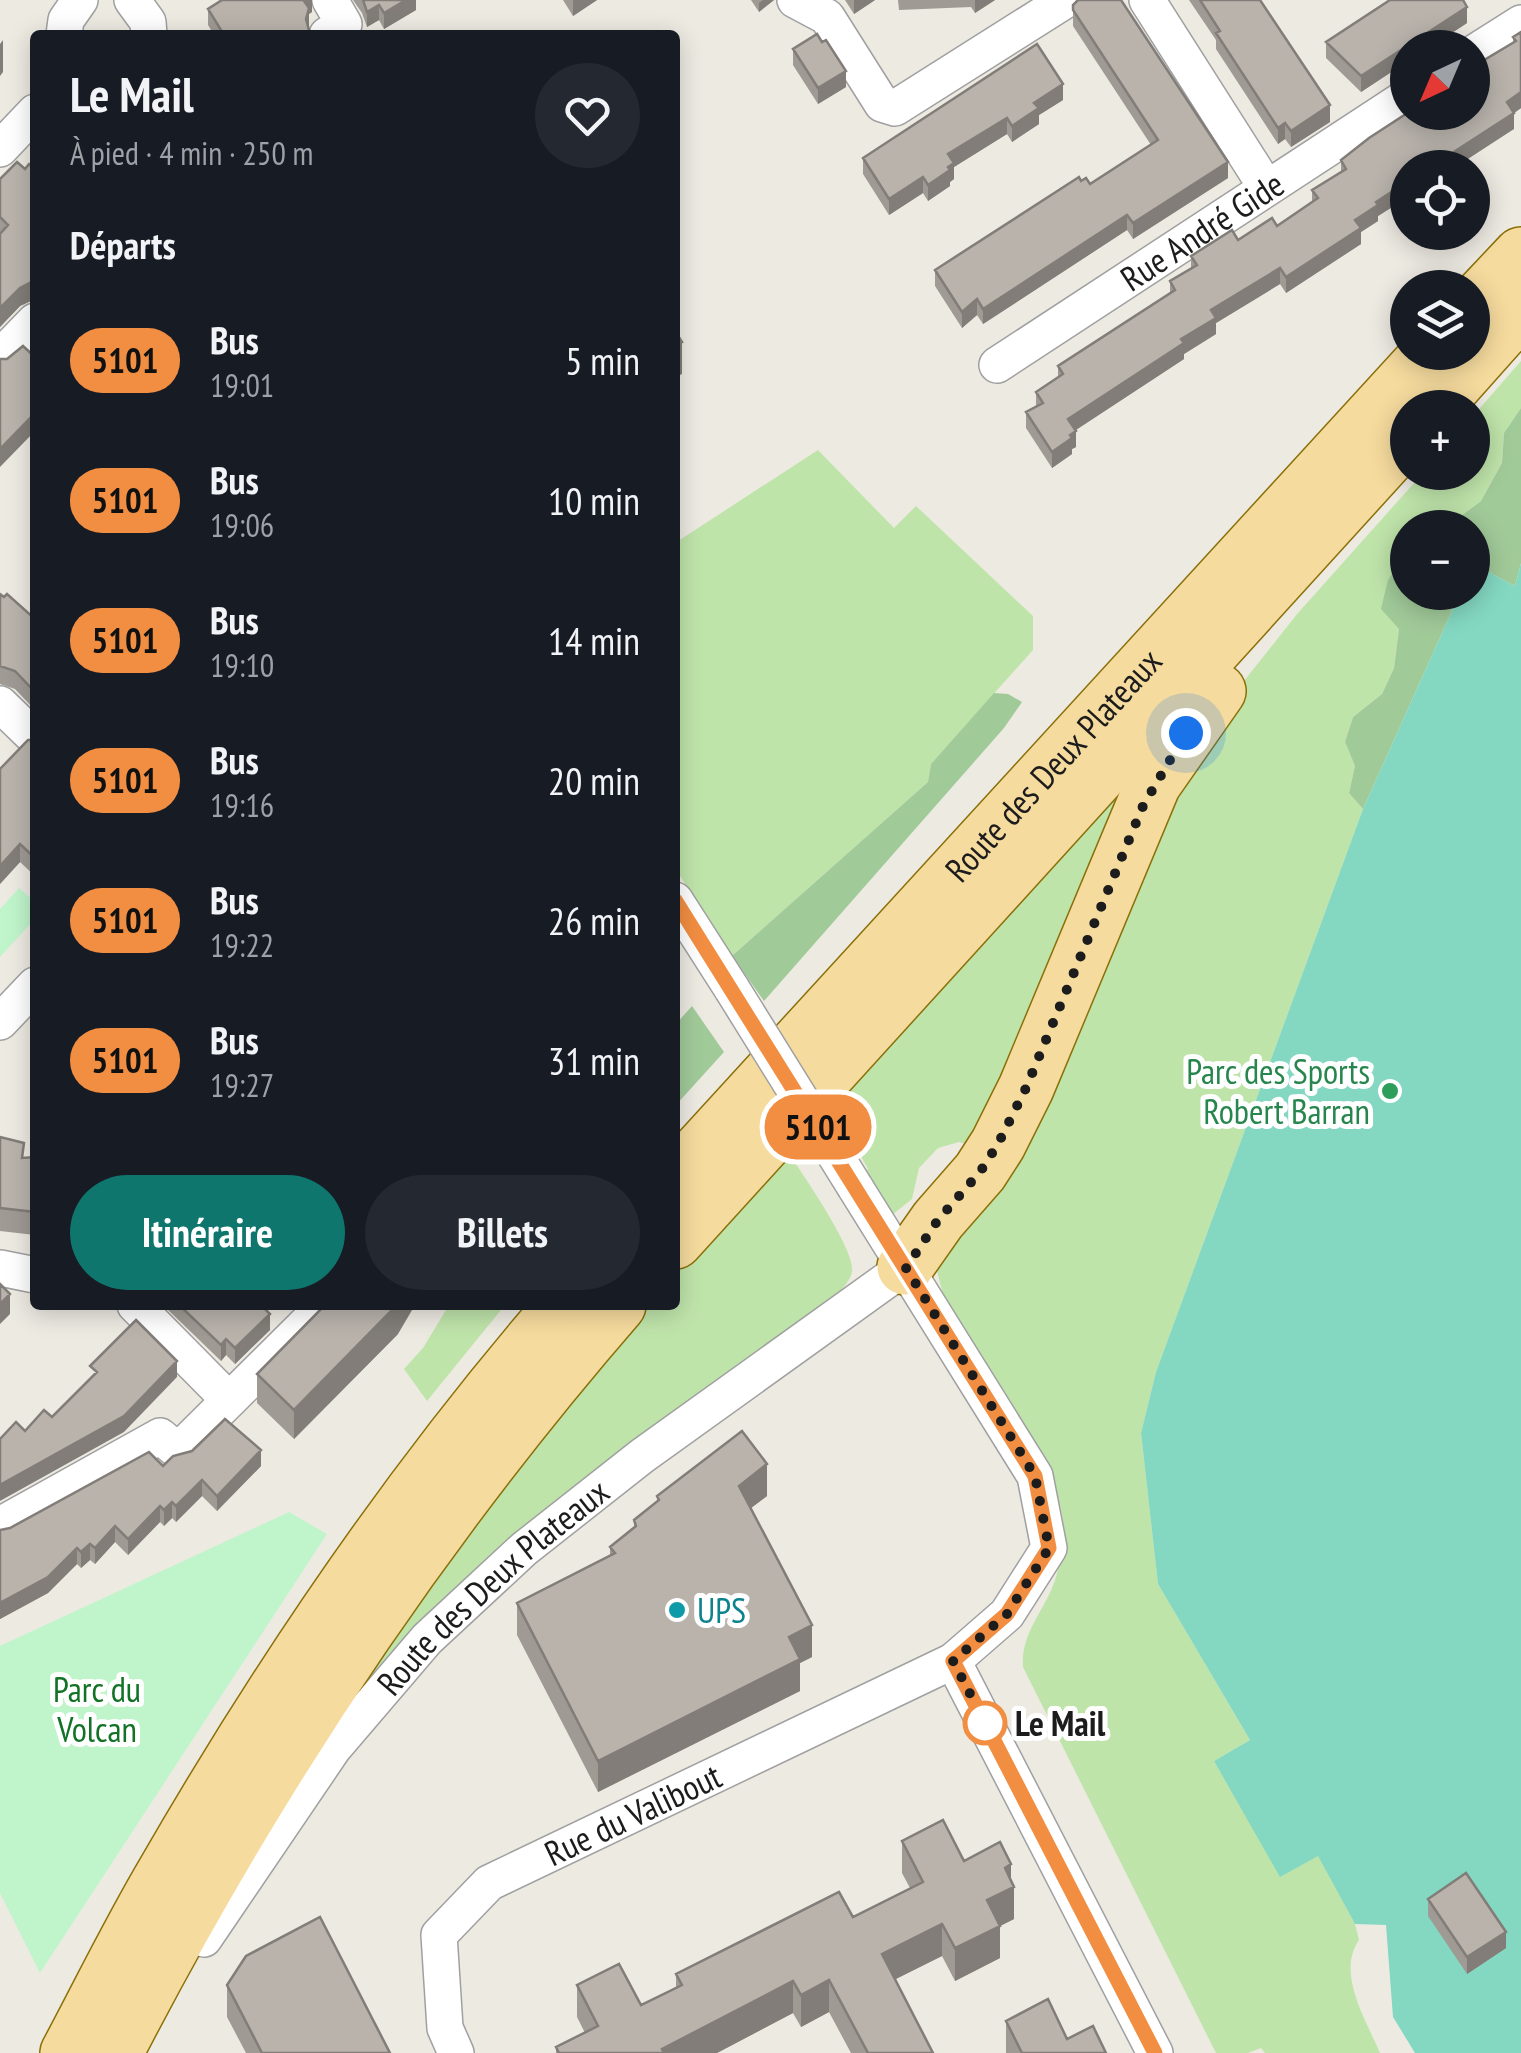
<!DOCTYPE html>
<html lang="fr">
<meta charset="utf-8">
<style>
:root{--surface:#171b24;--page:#242831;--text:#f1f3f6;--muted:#9ea1a6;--accent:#0f766e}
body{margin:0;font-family:"PT Sans Narrow",sans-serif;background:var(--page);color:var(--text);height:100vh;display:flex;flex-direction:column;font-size:38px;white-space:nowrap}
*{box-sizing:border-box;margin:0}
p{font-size:32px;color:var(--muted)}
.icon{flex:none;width:55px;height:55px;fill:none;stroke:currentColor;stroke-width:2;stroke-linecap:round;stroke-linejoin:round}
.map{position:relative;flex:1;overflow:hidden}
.side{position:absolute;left:30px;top:30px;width:650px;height:1280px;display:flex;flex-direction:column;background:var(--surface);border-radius:10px;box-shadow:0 5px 25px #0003}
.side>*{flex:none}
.badge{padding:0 20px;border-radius:32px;font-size:35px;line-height:65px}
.needle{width:65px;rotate:224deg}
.fabs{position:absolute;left:1390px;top:30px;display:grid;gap:20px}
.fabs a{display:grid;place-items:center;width:100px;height:100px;border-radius:50%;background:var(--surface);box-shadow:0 5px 25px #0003;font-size:50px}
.you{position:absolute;width:50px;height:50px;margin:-25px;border:8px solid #fff;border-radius:50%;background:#1a73e8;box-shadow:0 0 0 15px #1a73e833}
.map>.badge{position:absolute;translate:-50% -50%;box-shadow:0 0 0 5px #fff}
h2{padding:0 40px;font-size:38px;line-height:90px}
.round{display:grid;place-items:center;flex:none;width:105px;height:105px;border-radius:52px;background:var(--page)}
.headline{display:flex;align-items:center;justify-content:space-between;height:170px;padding:0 40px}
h1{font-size:48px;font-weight:700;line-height:75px}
.button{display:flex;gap:20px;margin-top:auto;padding:20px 40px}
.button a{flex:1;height:115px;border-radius:60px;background:var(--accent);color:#fff;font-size:40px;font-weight:700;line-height:115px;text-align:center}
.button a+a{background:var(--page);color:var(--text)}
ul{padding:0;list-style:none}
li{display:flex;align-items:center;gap:30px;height:140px;padding:0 40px}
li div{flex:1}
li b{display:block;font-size:38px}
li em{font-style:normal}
li .badge{min-width:110px;font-weight:700;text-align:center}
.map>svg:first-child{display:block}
.grass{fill:#bfe4aa}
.forest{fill:#a1ca99}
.park{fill:#c0f5cb}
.pitch{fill:#84d8c2}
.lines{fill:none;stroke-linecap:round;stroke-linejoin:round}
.minor-casing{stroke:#a0a0a0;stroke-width:38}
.primary-casing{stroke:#8b7009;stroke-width:58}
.minor{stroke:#fff;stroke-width:35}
.primary{stroke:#f6db9e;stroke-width:55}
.minor-bridge-casing{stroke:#a0a0a0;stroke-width:38;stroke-linecap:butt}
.minor-bridge{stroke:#fff;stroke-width:35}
.wall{fill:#9f9a94}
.shaded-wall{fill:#827d78}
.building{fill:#b9b3ac;stroke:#827d78;stroke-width:2.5}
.line-casing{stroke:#fff;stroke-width:22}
.line{stroke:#f28e42;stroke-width:15}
.walk{stroke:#1c1c1c;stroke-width:10;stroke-dasharray:0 18}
.leisure-dot{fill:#2e9e5b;stroke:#fff;stroke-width:4}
.culture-dot{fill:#0f9aa8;stroke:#fff;stroke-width:4}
.stop-dot{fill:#fff;stroke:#f28e42;stroke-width:5}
.labels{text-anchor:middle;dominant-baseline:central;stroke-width:10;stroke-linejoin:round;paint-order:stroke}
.street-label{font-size:35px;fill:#1c1c1c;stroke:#fff}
.leisure-label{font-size:35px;fill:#27864d;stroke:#fff;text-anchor:end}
.culture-label{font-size:35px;fill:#0d838f;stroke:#fff;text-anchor:start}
.park-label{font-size:35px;fill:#127226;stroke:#fff}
.stop-label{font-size:35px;font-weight:bold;fill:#1c1c1c;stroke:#fff;text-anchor:start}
</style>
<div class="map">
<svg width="1521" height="2053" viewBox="0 0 1521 2053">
<rect width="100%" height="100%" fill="#edeae2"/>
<path class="grass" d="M1521 361V408L1504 433 1502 463 1481 501 1453 522H1427L1423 527 1408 528 1407 551 1388 581 1399 629 1394 668 1382 694 1353 717 1345 742 1355 766 1349 793 1363 809 1156 1372 1141 1433 1158 1584 1250 1740 1214 1761 1281 1876 1318 1855 1355 1924 1359 1940C1336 1973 1366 2020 1380 2053H1265L1261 2048 1248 2053H1216L1023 1667C1020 1628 1052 1605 1058 1568 1060 1554 1064 1537 1063 1523 1062 1472 975 1350 945 1302L937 1271 946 1239 1204 731 1298 613 1423 473 1472 472 1473 416Z
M818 450 894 528 916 506 1033 616V650L931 764 928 782 732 956 675 868V543Z
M1150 750 981 1148 959 1142 938 1148 919 1168 912 1199 892 1215 863 1175 868 1169 828 1097Z
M785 1147C799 1170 856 1249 852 1272 850 1283 836 1295 829 1303L301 1760 637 1305H675V1265Z
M449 1305H505L427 1401 404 1369 423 1348Z"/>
<path class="forest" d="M1521 408V563L1515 586 1473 564 1472 528H1423L1427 522H1453L1481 501 1502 463 1504 433Z
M1407 551 1408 592 1460 593 1363 809 1349 793 1355 766 1345 742 1353 717 1382 694 1394 668 1399 629 1381 609 1388 580Z
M994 693 1008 694 1022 702 1004 728 764 1001 732 956 928 782 931 764Z
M692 1006 724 1052 675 1106V1025Z"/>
<path class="park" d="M19 888 35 902V919L0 957V909Z
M289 1512 327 1534 40 1973 0 1893V1646Z"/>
<path class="pitch" d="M1521 563V2053H1415L1393 2017 1386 1925 1355 1924 1318 1856 1280 1877 1214 1761 1250 1740 1158 1584 1141 1433 1156 1372 1363 809 1460 593 1472 592 1473 564 1515 586Z"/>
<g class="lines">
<g class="minor-casing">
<g id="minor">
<path d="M132 0 148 22 149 35"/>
<path d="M795 0 827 17 882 104 895 108 1066 0"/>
<path d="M1147 0 1266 187"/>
<path d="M64 35 66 20 80 0"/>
<path d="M327 35 344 24 330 0"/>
<path d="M1472 54 1521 23"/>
<path d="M0 149 35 112"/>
<path d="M0 357 35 321"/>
<path id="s1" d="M997 365 1408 96"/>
<path d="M0 704 35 738"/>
<path d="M675 900 732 989"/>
<path d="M0 1022 35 985"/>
<path d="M855 1187 1035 1476 1049 1548 1007 1614 953 1661 1155 2053"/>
<path d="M0 1268 35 1275"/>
<path d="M135 1305 229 1400"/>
<path d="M0 1525 160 1436 178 1451 310 1320"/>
<path id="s2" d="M204 1939 333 1749 427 1639 524 1549 642 1456 905 1267"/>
<path id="s3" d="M456 2053 445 2028 439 1935 489 1883 953 1661"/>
</g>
</g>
<g class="primary-casing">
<g id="primary">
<path d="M1472 307 1521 255"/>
<path d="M1433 408 1521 309"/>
<path id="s4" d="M675 1178 1431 352"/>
<path d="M675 1241 1408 435"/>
<path d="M905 1267 938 1220 980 1172 998 1144 1026 1088 1153 784 1218 691"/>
<path d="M68 2053C100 1993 130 1931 165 1872 281 1671 411 1480 563 1305"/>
<path d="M115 2053C253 1785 420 1533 618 1305"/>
</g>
</g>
<use href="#minor" class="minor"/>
<use href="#primary" class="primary"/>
<g class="minor-bridge-casing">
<path id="minor-bridge" d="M732 989 855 1187"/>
</g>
<use href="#minor-bridge" class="minor-bridge"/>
</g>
<path class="wall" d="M312 0V12L309 14 308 27 314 35H214L208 25V9Z
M353 0H416V10L384 29 379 20 367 27 362 13Z
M563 0H597L573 16Z
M751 0H774L759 12Z
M845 0H875L854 14Z
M898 0H995L975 13 971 7 899 10Z
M1189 0H1260L1330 122 1291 147 1285 139 1278 144 1216 49V40Z
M1073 5 1228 178 1133 239 1127 230 983 324 977 315 962 328 935 286V270L1081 181 1090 184 1151 145 1073 26Z
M1467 23 1429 48H1408V61L1361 92 1326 58V42Z
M1521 32V108L1514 113V129L1408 168V197L1378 216V221L1361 232V244L1286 293 1280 284 1216 323V334L1184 354V359L1076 430V447L1072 449V454L1052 468 1026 428V412L1036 407V392L1058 378V366L1170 293V281L1191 268V256L1277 226 1312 202V190L1341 172V160L1481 66V62L1513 43V37Z
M793 49 846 87 818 104 793 65Z
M1063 100 1039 115V124L1012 142 1007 134 954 167V179L950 182V186L928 201 923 193 889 215 863 174V158Z
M0 179 33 300 20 306 0 327Z
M0 594 35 619V710L15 689 0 684Z
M35 740V876L20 862 0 884Z
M0 1137 24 1158 35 1157V1235L0 1231Z
M163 1305H261L270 1330 235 1364 226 1355 221 1361Z
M398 1334 294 1439 257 1403V1374Z
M163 1466H261L217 1511 202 1496 176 1522 172 1518 164 1526 160 1522 128 1555 115 1542 95 1564 90 1560 81 1568 77 1564 48 1593 0 1619V1530L10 1528Z
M657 1496H767L751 1508 812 1657 800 1663V1691L598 1792 517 1635V1603L610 1555V1547L634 1528V1520L657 1502Z
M902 1841 964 1861 1011 1881 1014 1919 1000 1926V1958L955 1981 942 1956 895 1979 933 2053H851L829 2012 801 2027 793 2013 717 2053H556V2047L585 2033 577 2017V1985L641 2005 676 1987V1974L853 1917 910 1888 902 1873Z
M1428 1899 1506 1948 1467 1974 1428 1916Z
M227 1985 390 2053H246L227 2017Z
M1006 2021 1067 2039 1106 2053H1006Z"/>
<path class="shaded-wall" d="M306 0H312V12L309 14V24L306 35 304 1Z
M406 0H416V10L384 29V13Z
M573 0H597L573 16Z
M763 0H774L759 12V3Z
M854 0H875L854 14Z
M975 0H995L975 13Z
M379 5V20L367 27V12Z
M1467 7V23L1429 48H1408V61L1361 92V76Z
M3 40V72L0 76V44Z
M846 71V87L818 104V88Z
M1063 84V100L1039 115V124L1012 142V126L1034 103Z
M1521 92V108L1510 116 1514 113V129L1454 168H1429Z
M1330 105V122L1291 147V131Z
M1007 118V134L954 167V179L950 182V186L928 201V185L948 154Z
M1285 123V139L1278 144V128Z
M1228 162V178L1133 239V223Z
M923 177V193L889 215V199Z
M1408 181V197L1378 216V221L1361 232V244L1286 293V277L1376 202Z
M1127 215V230L983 324V309Z
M1280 268V284L1216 323V334L1184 354V359L1068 435V419L1181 339 1211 310Z
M35 280V299L20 306 0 327V308L20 288Z
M977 299V315L962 328V312Z
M682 342V374L675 378V346Z
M35 413V431L0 467V449Z
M1076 431V447L1072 449V454L1052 468V452Z
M20 844V862L0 884V866Z
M10 1294V1314L0 1324V1304Z
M397 1305H415L398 1334 294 1439V1410Z
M270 1314V1330L235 1364V1348Z
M226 1339V1355L221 1361V1345Z
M177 1361V1377L124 1432 0 1501V1485Z
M261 1450V1466L217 1511V1496Z
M767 1464V1496L739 1517V1486Z
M202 1480V1496L176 1522V1506Z
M172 1502V1518L164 1526V1510Z
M160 1506V1522L128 1555V1539Z
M115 1526V1542L95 1564V1548Z
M90 1544V1560L81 1568V1552Z
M77 1548V1564L48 1593 0 1619V1603Z
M812 1625V1657L800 1663V1691L598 1792V1761L789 1637Z
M1011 1864V1888L1014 1887V1919L1000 1926V1958L955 1981V1948L987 1900 1005 1868Z
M942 1924V1956L882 1986V1954Z
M1506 1932V1948L1467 1974V1957Z
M829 1980V2012L801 2027V1995Z
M793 1981V2013L717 2053H662V2049Z"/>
<path class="building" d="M222 0H306L304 1 309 8 306 19 309 30 314 35H224L208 9Z
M363 0H406L384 13 379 5 367 12Z
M1078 0H1121L1228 162 1133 223 1127 215 983 309 977 299 962 312 935 270 1079 177 1081 181 1086 178 1090 184 1158 140 1073 10V5Z
M1200 0H1260L1330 105 1291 131 1285 123 1278 128 1216 33 1220 31Z
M1390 0H1463L1467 7 1361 76 1326 42Z
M1521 32V92L1507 102 1514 113 1429 168H1408V181L1376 202 1378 205 1355 220 1361 228 1286 277 1280 268 1211 310 1216 318 1181 339 1184 343 1068 419 1076 431 1070 435 1072 438 1052 452 1026 412 1043 403 1036 392 1063 374 1058 366 1175 290 1170 281 1197 265 1191 256 1232 230 1238 240 1272 218 1277 226 1318 198 1312 190 1346 169 1341 160 1369 138 1409 112H1472V71L1483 65 1481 62 1516 41 1513 37Z
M817 34 822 42 826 40 846 71 818 88 793 49Z
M1037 44 1063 84 1034 103 1039 108 1012 126 1007 118 948 154 954 163 948 167 950 170 928 185 923 177 889 199 863 158Z
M17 162 25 169 29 164 35 170V280L20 288 0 308V234L8 225 0 217V179Z
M675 331 682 342 675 346Z
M23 346 35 357V413L0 449V359H7Z
M0 594 4 597 7 594 35 619V692L15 671 0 666Z
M28 740H35V858L20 844 0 866V769Z
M0 1137 24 1143 22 1158 35 1157V1212L0 1208Z
M0 1284 10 1294 0 1304Z
M179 1305H261L270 1314 235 1348 226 1339 221 1345Z
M325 1305H397L294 1410 257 1374Z
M136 1320 177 1361 124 1416 0 1485V1439L16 1422 25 1431 44 1410 52 1417 97 1372 90 1366Z
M225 1419 261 1450 217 1496 202 1480 176 1506 172 1502 164 1510 160 1506 128 1539 115 1526 95 1548 90 1544 81 1552 77 1548 48 1577 0 1603V1530L10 1528 149 1452 163 1466 173 1456 192 1451Z
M742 1431 767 1464 739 1486 812 1625 789 1637 800 1659 598 1761 517 1603 615 1553 610 1547 636 1526 634 1520 659 1500 657 1496Z
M943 1820 964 1861 1000 1842 1011 1864 1005 1868 1014 1887 987 1900 1000 1926 955 1948 942 1924 882 1954 933 2053H868L829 1980 801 1995 793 1981 662 2049 664 2053H559L556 2047 598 2026 577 1985 619 1964 641 2005 682 1985 676 1974 839 1892 853 1917 923 1882 902 1841Z
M1466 1873 1506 1932 1467 1957 1428 1899Z
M320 1917 390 2053H262L227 1985 246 1956Z
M1048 1999 1067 2039 1093 2026 1106 2053H1022L1006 2021Z"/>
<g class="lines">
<g class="line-casing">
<path id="line" d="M675 900 1035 1476 1049 1548 1007 1614 953 1661 1155 2053"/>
</g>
<use href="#line" class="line"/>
<path class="walk" d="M985 1723 990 1732 953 1661 1007 1614 1049 1548 1035 1476 906 1268 938 1220 980 1172 998 1144 1026 1088 1143 806 1186 733"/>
</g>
<circle class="leisure-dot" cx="1390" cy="1091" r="10"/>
<circle class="culture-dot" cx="677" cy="1610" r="10"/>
<circle class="stop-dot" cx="985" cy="1723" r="20"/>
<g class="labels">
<g class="street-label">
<text stroke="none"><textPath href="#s1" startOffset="245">Rue André Gide</textPath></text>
<text stroke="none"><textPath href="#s4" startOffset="560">Route des Deux Plateaux</textPath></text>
<text stroke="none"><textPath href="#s2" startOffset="458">Route des Deux Plateaux</textPath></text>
<text stroke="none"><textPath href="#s3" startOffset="352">Rue du Valibout</textPath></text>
</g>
<g class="leisure-label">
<text x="1370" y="1071">Parc des Sports<tspan x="1370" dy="40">Robert Barran</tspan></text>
</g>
<g class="culture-label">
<text x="697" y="1610">UPS</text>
</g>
<g class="park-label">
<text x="97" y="1689">Parc du<tspan x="97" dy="40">Volcan</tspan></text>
</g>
<g class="stop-label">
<text x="1015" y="1723">Le Mail</text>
</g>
</g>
</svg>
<div class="fabs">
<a><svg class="needle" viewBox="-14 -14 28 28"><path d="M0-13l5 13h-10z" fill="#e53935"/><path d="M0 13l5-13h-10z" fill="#9ea1a6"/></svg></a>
<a><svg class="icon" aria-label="locate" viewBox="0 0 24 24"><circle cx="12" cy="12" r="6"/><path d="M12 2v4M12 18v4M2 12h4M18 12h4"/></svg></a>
<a><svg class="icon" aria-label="layers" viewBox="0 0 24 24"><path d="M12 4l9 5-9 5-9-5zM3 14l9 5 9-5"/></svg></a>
<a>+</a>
<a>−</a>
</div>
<div class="you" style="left:1186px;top:733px"></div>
<b class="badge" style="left:818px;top:1127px;background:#f28e42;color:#111">5101</b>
<section class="side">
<div class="headline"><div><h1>Le Mail</h1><p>À pied · 4 min · 250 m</p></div><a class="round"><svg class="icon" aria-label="heart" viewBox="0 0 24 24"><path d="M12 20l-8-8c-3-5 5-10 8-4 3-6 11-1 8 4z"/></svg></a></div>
<h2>Départs</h2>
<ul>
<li><span class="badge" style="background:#f28e42;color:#111">5101</span><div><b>Bus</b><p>19:01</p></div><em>5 min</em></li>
<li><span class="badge" style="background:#f28e42;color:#111">5101</span><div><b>Bus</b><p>19:06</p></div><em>10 min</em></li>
<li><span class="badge" style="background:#f28e42;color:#111">5101</span><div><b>Bus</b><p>19:10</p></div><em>14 min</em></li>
<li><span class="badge" style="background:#f28e42;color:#111">5101</span><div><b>Bus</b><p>19:16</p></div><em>20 min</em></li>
<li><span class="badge" style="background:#f28e42;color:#111">5101</span><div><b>Bus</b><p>19:22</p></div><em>26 min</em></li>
<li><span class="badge" style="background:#f28e42;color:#111">5101</span><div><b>Bus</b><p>19:27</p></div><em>31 min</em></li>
</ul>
<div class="button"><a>Itinéraire</a><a>Billets</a></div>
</section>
</div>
